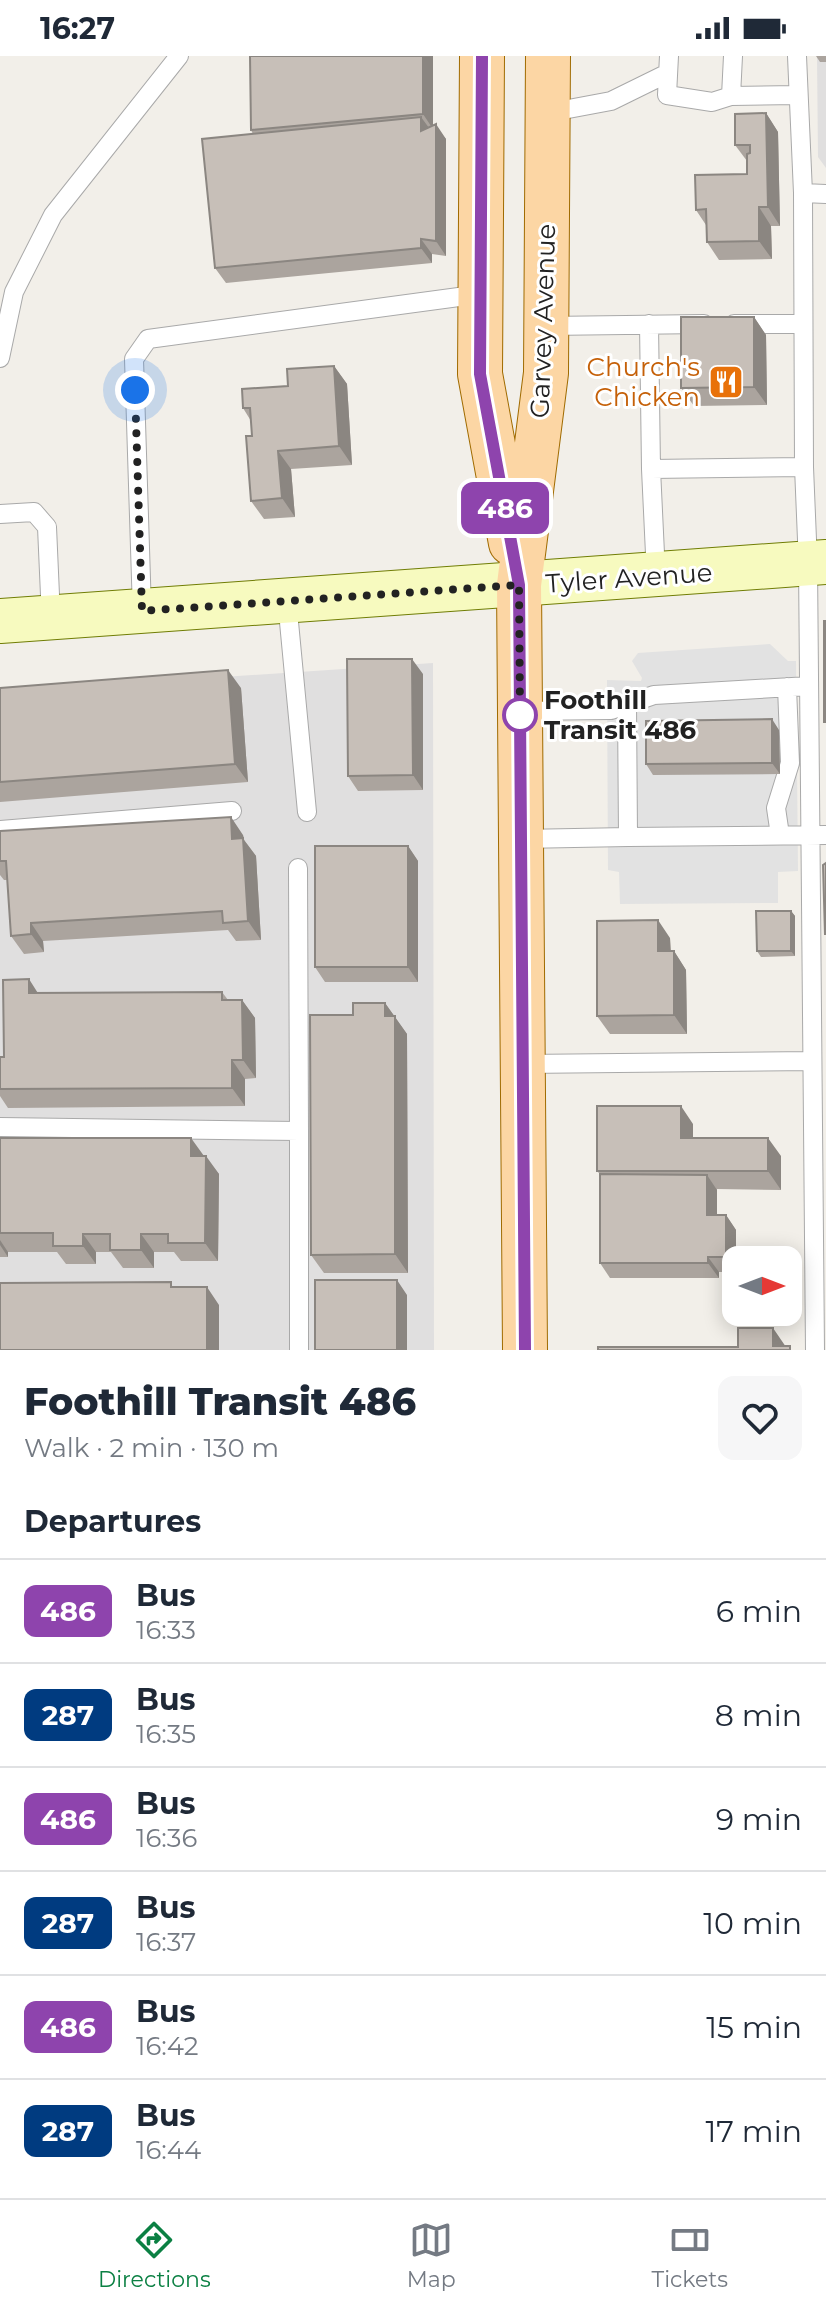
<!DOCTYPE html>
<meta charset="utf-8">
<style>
:root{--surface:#fff;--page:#f6f6f7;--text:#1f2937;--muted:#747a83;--line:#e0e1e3;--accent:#0b8043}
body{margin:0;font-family:Montserrat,sans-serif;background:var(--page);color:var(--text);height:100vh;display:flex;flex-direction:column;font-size:30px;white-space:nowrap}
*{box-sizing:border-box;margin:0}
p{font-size:26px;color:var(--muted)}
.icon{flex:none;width:44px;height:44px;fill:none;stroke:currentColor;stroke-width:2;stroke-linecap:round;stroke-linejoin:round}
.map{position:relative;height:1294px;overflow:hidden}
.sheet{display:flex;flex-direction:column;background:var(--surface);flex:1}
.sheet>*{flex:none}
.badge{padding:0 16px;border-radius:12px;font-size:28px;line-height:52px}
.needle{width:52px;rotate:90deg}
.controls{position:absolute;left:722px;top:1190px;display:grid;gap:16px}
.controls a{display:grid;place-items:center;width:80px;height:80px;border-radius:16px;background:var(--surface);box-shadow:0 4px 20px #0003;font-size:40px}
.you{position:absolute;width:40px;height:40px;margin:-20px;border:6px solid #fff;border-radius:50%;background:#1a73e8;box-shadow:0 0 0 12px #1a73e833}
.map>.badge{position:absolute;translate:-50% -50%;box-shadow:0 0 0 4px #fff}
h2{padding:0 24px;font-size:30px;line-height:72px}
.round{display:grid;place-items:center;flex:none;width:84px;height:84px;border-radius:16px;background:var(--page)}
.summary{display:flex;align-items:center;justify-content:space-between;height:136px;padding:0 24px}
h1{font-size:38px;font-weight:800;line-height:60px}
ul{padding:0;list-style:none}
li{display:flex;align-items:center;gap:24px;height:104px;padding:0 24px;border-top:2px solid var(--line)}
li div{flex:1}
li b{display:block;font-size:30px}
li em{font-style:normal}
li .badge{min-width:88px;font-weight:700;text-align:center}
.status{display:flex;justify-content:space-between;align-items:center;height:56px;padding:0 40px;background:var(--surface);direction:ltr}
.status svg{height:22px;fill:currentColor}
.menu{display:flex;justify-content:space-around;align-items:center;height:112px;border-top:2px solid var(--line);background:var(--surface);font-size:22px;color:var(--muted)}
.menu a{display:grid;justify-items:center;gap:4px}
.menu .selected{color:var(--accent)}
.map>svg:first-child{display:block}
.residential{fill:#e0dfdf}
.parking{fill:#e2e2e2}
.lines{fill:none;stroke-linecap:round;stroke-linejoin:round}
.lane-casing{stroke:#a9a9a9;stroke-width:20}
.secondary-casing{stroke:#707d05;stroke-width:46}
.primary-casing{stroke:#a06b00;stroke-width:46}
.lane{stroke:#fff;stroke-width:18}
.secondary{stroke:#f7fabf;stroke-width:44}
.primary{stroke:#fcd6a4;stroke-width:44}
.wall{fill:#aba49e}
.shaded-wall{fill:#8b8681}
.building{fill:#c7bfb8;stroke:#8b8681;stroke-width:2}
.line-casing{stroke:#fff;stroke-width:18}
.line{stroke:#8e44ad;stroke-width:12}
.walk{stroke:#222;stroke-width:8;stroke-dasharray:0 14.4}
.stop-dot{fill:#fff;stroke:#8e44ad;stroke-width:4}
.labels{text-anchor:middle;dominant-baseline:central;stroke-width:6;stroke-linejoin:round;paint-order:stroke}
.street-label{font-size:26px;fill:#222;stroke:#fff}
.food-label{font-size:26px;fill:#c56008;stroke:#fff;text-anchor:end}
.stop-label{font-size:26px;font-weight:bold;fill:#222;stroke:#fff;text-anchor:start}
</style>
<div class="status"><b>16:27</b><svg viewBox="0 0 49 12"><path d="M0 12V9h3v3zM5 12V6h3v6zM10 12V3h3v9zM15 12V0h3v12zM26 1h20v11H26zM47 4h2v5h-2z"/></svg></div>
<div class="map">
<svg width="826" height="1294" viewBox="0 0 826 1294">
<rect width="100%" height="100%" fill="#f2efe9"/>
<path class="residential" d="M817 0H826V112L818 101Z
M433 607 434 1294H0V636Z"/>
<path class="parking" d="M770 588 788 605H796L798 815 778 816V847L620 848 619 816 608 814 607 624 641 625 642 622 632 605 638 597Z"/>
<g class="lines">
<g class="lane-casing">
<path id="lane" d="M669 0 667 39 712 46 731 40
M733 0 731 40 797 39
M797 0 803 137 804 411 808 508 815 1294
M547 57 611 45 668 17
M803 137 826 138
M649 268 651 413 804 411
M734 268H803
M547 270 704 268
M0 302 14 236 53 159 179 0
M651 413 656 519
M0 458 34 456 47 471 51 562
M287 545 307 756
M142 555 134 303 148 283 481 238
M627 648 628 781 826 779
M520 655 611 654 654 639 809 630
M0 774 232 755
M780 779 776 752 790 707 787 631
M521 783 628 781
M298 812 299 1075
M523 1008 812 1005
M0 1071 299 1075V1294"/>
</g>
<g class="secondary-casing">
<path id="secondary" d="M0 565 826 506"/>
</g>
<g class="primary-casing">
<path id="primary" d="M482 0 480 318 511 487
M525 1294 519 529 546 317 548 0"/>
</g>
<use href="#lane" class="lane"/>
<use href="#secondary" class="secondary"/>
<use href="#primary" class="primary"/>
</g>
<path class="wall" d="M250 0H433V69L446 83V200L432 198V207L226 227 215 212 253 78 251 74Z
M816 0H826V6H820Z
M766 57 778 76 780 170H771L772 203 719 204 707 186 706 169 696 154 747 118V105L735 89Z
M754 261 766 279 767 349 694 350 681 332Z
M334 310 347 328 352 409 291 413 295 461 264 463 251 445 252 380 251 365 243 352Z
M423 618V734L358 735 348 720Z
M0 632H241L248 726 0 746Z
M779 674 780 718 653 719 646 708Z
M0 775 243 779 244 784 256 800 261 884 236 885 228 874 43 885 44 896 24 898 11 880 8 824H4L0 819Z
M408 790 418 805V926H325L315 911Z
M791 855 795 860V900L761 901 757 895Z
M670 882 671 895H674L686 914 687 978H610L597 960Z
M222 936 228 944H242L255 962 256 1022 245 1023V1050L8 1052 0 1040V1001H4L38 937Z
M385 947 407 978 408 1217H324L311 1199 353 959Z
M693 1068V1082L781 1100V1134L717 1133V1159H726L736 1174V1216H719V1222H610L600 1207V1118L597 1115Z
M0 1082 204 1100 219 1118 218 1205H181L174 1196H154V1212H123L111 1196H96V1208H66L57 1196H8V1201H0Z"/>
<path class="shaded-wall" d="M423 0H433V73L423 58Z
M766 57 778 76 780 170 768 151Z
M421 61 432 76 421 75Z
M436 68 446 83V200L436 185Z
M759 151 771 170 772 203 759 185Z
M421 183 432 198V207L421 192Z
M754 261 766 279 767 349 754 331Z
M334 310 347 328 352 409 339 390Z
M278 395 291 413 295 461 282 442Z
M412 603 423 618V734L413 719Z
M228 614 241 632 248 726 235 708Z
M772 663 779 674 780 718 772 707Z
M231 761 243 779 244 784 256 800 261 884 248 865 232 783Z
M408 790 418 805V926L408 911Z
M791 855 795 860V900L791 895Z
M658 864 670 882 671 914 658 895Z
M31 867 43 885 44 896 31 878Z
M674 895 686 914 687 978 674 959Z
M29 923 41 942 29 937Z
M242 944 255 962 256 1022 243 1004Z
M385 947 407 978 408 1217 395 1198Z
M232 1004 245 1023V1050L232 1032Z
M681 1050 693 1068V1100L681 1082Z
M191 1082 204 1100H191Z
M768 1082 781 1100V1134L768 1115Z
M206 1100 219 1118 218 1205 205 1187Z
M707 1119 717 1134V1174L707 1159Z
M726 1159 736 1174V1215L726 1201Z
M83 1178 96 1196V1208L83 1190Z
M141 1178 154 1196V1212L141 1194Z
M0 1184 8 1196V1201L0 1189Z
M708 1201 719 1216V1222L708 1207Z
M397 1224 407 1239V1294H397Z
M207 1231 219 1249V1294H207Z
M773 1272 786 1291 773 1290Z"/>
<path class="building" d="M250 0H423V58L251 74Z
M766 57 768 151H759V185L707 186 706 153 696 154 695 119 747 118V98L750 97V89H735V58Z
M421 61V75L436 68V185L421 183V192L215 212 202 83Z
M681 261H754V331L681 332Z
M334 310 339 390 278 395 282 442 251 445 246 380H252L250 352H243L242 333 288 330 287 313Z
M824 565H826V666H824Z
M347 603H412L413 719 348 720Z
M228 614 235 708 0 726V632Z
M772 663V707L646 708V665Z
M231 761 232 783 243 782 248 865 223 867 222 855 31 867V878L11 880 6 805H0V775Z
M315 790H408V911H315Z
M826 807V878H825L823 809Z
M756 855H791V895H757Z
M658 864V895H674V959L597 960V865Z
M29 923V937L222 936V944H242L243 1004H232V1032L0 1033V1001H4L3 924Z
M353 947H385V960H395V1198L311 1199 310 959H353Z
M597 1050H681V1082H768V1115H597Z
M0 1082H191V1100H206L205 1187H168V1178H141V1194H110V1178H83V1190H53V1177H0Z
M600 1118 707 1119V1159H726V1201H708V1207H600Z
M315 1224H397V1294H315Z
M171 1226V1231H207V1294H0V1227Z
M738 1272H773V1290H790V1294H598V1291H738Z"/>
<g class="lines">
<g class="line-casing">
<path id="line" d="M482 0 480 318 519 529 525 1294"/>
</g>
<use href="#line" class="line"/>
<path class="walk" d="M135 334 142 555 519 529 520 659"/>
</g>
<defs>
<g id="restaurant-square" transform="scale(1.8)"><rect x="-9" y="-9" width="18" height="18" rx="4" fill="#e8710a" stroke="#fff"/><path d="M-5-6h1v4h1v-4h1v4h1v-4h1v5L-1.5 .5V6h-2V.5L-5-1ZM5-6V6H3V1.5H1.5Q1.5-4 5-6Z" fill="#fff"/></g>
</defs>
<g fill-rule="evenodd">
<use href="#restaurant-square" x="726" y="326"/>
</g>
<circle class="stop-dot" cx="520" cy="659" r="16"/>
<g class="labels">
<g class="street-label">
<text transform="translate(543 265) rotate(-88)">Garvey Avenue</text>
<text transform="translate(629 522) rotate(-4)">Tyler Avenue</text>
</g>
<g class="food-label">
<text x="700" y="311">Church's<tspan x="700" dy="30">Chicken</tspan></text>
</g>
<g class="stop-label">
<text x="544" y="644">Foothill<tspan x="544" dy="30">Transit 486</tspan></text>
</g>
</g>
</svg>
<div class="controls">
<a><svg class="needle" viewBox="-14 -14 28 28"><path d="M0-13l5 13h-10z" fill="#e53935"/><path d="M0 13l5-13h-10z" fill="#747a83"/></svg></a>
</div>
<div class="you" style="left:135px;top:334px"></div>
<b class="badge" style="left:505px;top:452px;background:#8e44ad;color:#fff">486</b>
</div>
<section class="sheet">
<div class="summary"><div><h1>Foothill Transit 486</h1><p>Walk · 2 min · 130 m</p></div><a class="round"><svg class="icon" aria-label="heart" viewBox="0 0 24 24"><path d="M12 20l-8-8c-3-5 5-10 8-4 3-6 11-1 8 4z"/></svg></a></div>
<h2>Departures</h2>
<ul>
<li><span class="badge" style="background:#8e44ad;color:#fff">486</span><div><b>Bus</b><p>16:33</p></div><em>6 min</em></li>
<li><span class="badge" style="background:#003b80;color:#fff">287</span><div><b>Bus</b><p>16:35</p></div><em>8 min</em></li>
<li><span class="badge" style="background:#8e44ad;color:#fff">486</span><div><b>Bus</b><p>16:36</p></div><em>9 min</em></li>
<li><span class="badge" style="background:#003b80;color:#fff">287</span><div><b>Bus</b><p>16:37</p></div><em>10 min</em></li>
<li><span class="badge" style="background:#8e44ad;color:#fff">486</span><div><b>Bus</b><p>16:42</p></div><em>15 min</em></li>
<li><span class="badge" style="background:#003b80;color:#fff">287</span><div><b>Bus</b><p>16:44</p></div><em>17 min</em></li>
</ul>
</section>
<nav class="menu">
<a class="selected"><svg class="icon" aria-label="directions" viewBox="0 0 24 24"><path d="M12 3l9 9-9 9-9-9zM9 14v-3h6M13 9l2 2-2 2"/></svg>Directions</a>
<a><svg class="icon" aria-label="map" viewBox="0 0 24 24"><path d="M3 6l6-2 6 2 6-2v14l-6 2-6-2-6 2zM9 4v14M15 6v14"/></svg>Map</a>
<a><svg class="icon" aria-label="tickets" viewBox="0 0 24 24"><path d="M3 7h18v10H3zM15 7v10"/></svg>Tickets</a>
</nav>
